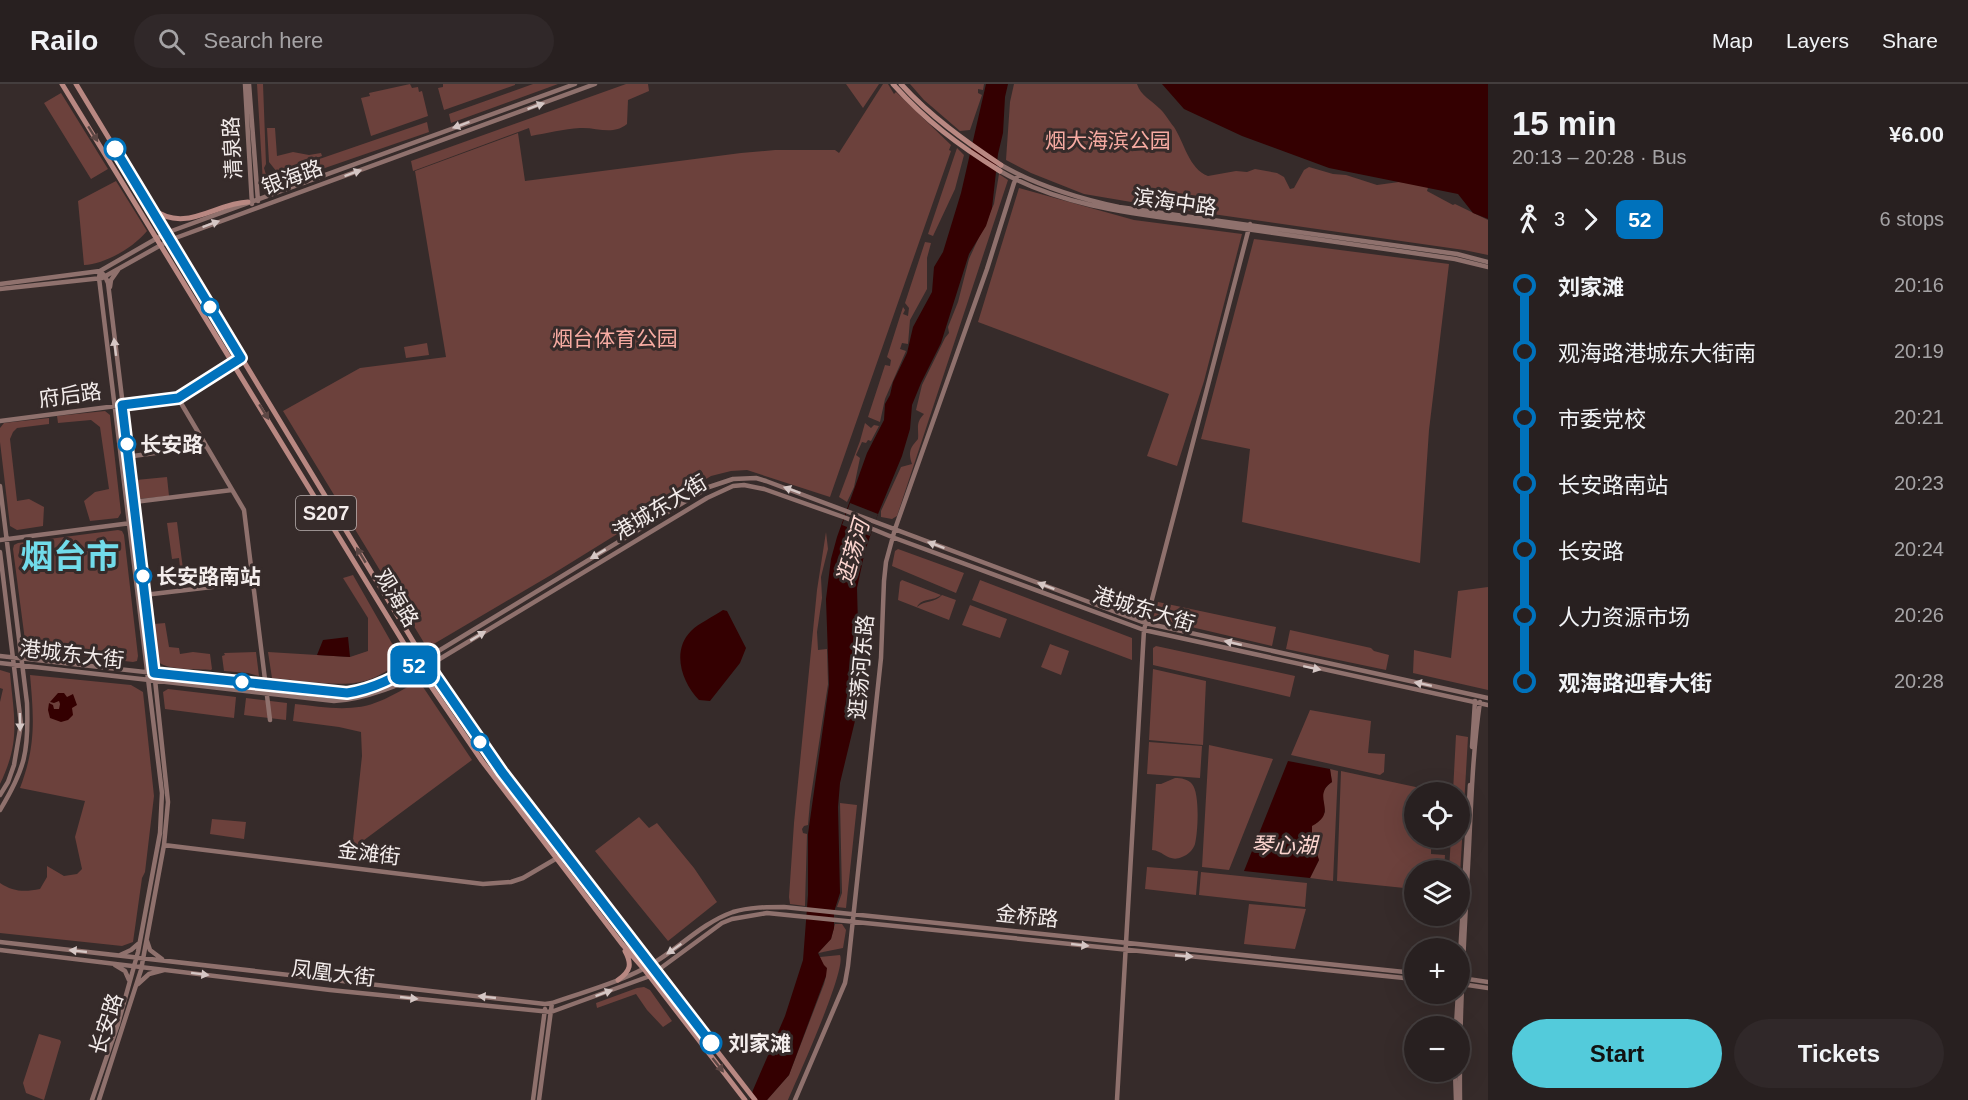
<!DOCTYPE html>
<meta charset="utf-8">
<style>
:root{--surface:#282020;--page:#302829;--text:#f1f3f6;--muted:#a5a3a5;--line:#443e3e;--accent:#53cbdb}
body{margin:0;font-family:Helvetica,"Noto Sans SC",sans-serif;background:var(--page);color:var(--text);height:100vh;display:flex;flex-direction:column;font-size:22px;white-space:nowrap}
*{box-sizing:border-box;margin:0}
p{font-size:20px;color:var(--muted)}
.icon{flex:none;width:33px;height:33px;fill:none;stroke:currentColor;stroke-width:2;stroke-linecap:round;stroke-linejoin:round}
.map{position:relative;flex:1;overflow:hidden}
.sheet{display:flex;flex-direction:column;background:var(--surface);width:480px}
.sheet>*{flex:none}
.badge{padding:0 12px;border-radius:9px;font-size:21px;line-height:39px}
.buttons{position:absolute;left:1404px;top:698px;display:grid;gap:12px}
.buttons a{display:grid;place-items:center;width:66px;height:66px;border-radius:50%;background:var(--surface);box-shadow:0 6px 24px #0002,0 0 0 2px var(--line);font-size:30px}
.map>.badge{position:absolute;translate:-50% -50%;box-shadow:0 0 0 3px #fff}
.legs{display:flex;align-items:center;gap:9px;height:66px;padding:0 24px;font-size:20px}
.legs p{margin-inline-start:auto}
.overview{display:flex;align-items:center;justify-content:space-between;height:102px;padding:0 24px}
h1{font-size:33px;font-weight:700;line-height:45px}
.action{display:flex;gap:12px;margin-top:auto;padding:12px 24px}
.action a{flex:1;height:69px;border-radius:36px;background:var(--accent);color:#111;font-size:24px;font-weight:700;line-height:69px;text-align:center}
.action a+a{background:var(--page);color:var(--text)}
ul{padding:0 24px;list-style:none}
li{display:flex;align-items:center;gap:21px;height:66px;font-size:22px}
li i{display:grid;place-items:center;width:9px;height:100%;margin:0 8px;background:currentColor}
li i::after{content:'';width:15px;height:15px;margin:-8px;border:4px solid;border-radius:50%;background:var(--surface)}
li p{margin-inline-start:auto}
li:first-child i{background:linear-gradient(#0000 50%,currentColor 0)}
li:last-child i{background:linear-gradient(currentColor 50%,#0000 0)}
header{display:flex;align-items:center;gap:36px;box-sizing:border-box;height:84px;padding:0 30px;background:var(--surface);border-bottom:2px solid var(--line)}
header strong{font-size:28px}
nav{display:flex;gap:33px;margin-inline-start:auto;font-size:21px}
.search{width:420px;height:54px;background:var(--page);display:flex;align-items:center;gap:15px;box-sizing:border-box;padding:0 21px;border-radius:33px;color:var(--muted);font-size:22px}
main{display:flex;flex:1;min-height:0}
.map>svg:first-child{display:block}
.green{fill:#6c413c}
.water{fill:#340001}
.pier{fill:#362b2a}
.lines{fill:none;stroke-linecap:round;stroke-linejoin:round}
.secondary{stroke:#8f716d;stroke-width:4.5}
.primary{stroke:#b98882;stroke-width:5}
.oneway{fill:#d5c7c5}
.oneway2{fill:#5d4744}
.line-1-casing{stroke:#fff;stroke-width:14}
.line-1{stroke:#0072bc;stroke-width:9}
.stop-1-dot{fill:#fff;stroke:#0072bc;stroke-width:3}
.labels{text-anchor:middle;dominant-baseline:central;stroke-width:6;stroke-linejoin:round;paint-order:stroke}
.shield{fill:#362b2a;stroke:#bab2b1;stroke-width:1.5}
.shield-label{font-size:20px;font-weight:bold;fill:#f3eceb}
.park-label{font-size:21px;fill:#f7aba2;stroke:#362b2a}
.street-label{font-size:21px;fill:#f3eceb;stroke:#362b2a}
.stop-label{font-size:21px;font-weight:bold;fill:#f3eceb;stroke:#362b2a;text-anchor:start}
.water-label{font-size:22px;font-style:italic;fill:#fdd6d0;stroke:#362b2a}
.town-label{font-size:33px;font-weight:bold;fill:#71dbea;stroke:#362b2a}
</style>
<header>
<strong>Railo</strong>
<div class="search"><svg class="icon" aria-label="search" viewBox="0 0 24 24"><circle cx="10" cy="10" r="6"/><path d="M15 15l6 6"/></svg>Search here</div>
<nav><a>Map</a><a>Layers</a><a>Share</a></nav>
</header>
<main>
<div class="map">
<svg width="1488" height="1016" viewBox="0 0 1488 1016">
<rect width="100%" height="100%" fill="#362b2a"/>
<path class="green" d="M257 0H263L266 80 264 84 266 91 270 92 427 38 429 48 270 103H266L263 99Z
M410 0 412 4 418 3 419 8 422 7 428 32 371 52 361 14 370 12 369 9Z
M443 0H515V1L444 26 438 4 443 3Z
M533 0H558L451 39 449 30Z
M626 0H648L649 7 628 16 627 40C612 52 597 43 580 44 564 45 547 49 531 52L529 44 413 87 411 77Z
M846 0H879L863 24Z
M883 0H888L894 10 896 8 951 61 949 66 951 67 830 413 747 386 731 387 711 392 551 491 432 561 426 562 283 327 360 284 446 273 415 87 518 49 525 97 741 69 775 66H835L839 69Z
M910 0H984L983 6 978 5V9L982 11 970 46 960 47 924 16Z
M1014 0H1137C1141 12 1151 16 1159 24 1165 29 1169 37 1174 43 1184 58 1189 85 1208 92L1236 87 1247 88 1255 85 1277 89 1284 93 1290 105 1294 104 1304 86 1309 83 1333 90 1346 91 1377 101 1399 98 1429 100 1427 107 1453 121 1455 120 1488 136V171L1464 166 1149 121 1084 110 1031 89 1006 76 1010 18Z
M61 9 108 85 91 95 44 19Z
M267 44H275L277 72 293 68 309 71 321 69 322 72 277 88 269 78Z
M957 64 964 71 955 105 933 152 928 150Z
M999 90 1008 96 897 432 892 435 881 433V427L901 383 912 380C908 368 910 364 918 355 919 345 915 339 924 330L916 326 922 301 945 254 949 249 948 243 958 218 969 175 994 120Z
M116 97 147 147C133 164 105 180 84 181L78 117Z
M1019 104 1134 136 1242 150 1204 297 1177 382 1147 372 1169 310 978 238Z
M1254 155 1449 180 1429 346 1420 479 1242 438 1250 365 1201 355Z
M925 158 931 159 927 174V205L910 236 908 260 902 259 900 265 906 267 885 315 880 338 868 333 885 281 890 282 891 276 887 273 903 223 905 226 903 230 908 232 909 224 905 219Z
M427 259 429 271 406 274 404 263Z
M105 327 110 331 121 429 118 434 90 437 84 417 95 408 109 405 100 343 91 336 58 339 57 332Z
M49 334V340L17 344 13 348 10 355 17 417 29 415 44 423 43 442 17 446 10 442 0 358V344L4 339Z
M865 339 871 344 874 341 879 342 871 357 868 356 866 359 862 358 856 371 860 374 854 403 847 418 839 413 860 357Z
M167 393 169 412 138 415 136 396Z
M177 438 184 493H181L179 474 172 475 167 439Z
M118 446 122 447 124 451 138 572 137 577 133 578 31 566 26 564 13 465 14 461 18 459Z
M826 448 828 465 821 493 822 514 817 548 818 566 827 565 828 600 810 718 808 741 804 742 802 745 803 749 807 750 805 822 790 820 789 813 794 739 817 506Z
M898 465 964 489 956 509 892 482 895 467Z
M353 491 402 577C391 584 379 593 365 597 338 604 300 596 272 594L268 568 350 573 368 567V534L343 494Z
M902 496 941 511C933 518 922 513 917 523 925 516 935 519 942 511L956 516 949 536 898 516 900 498Z
M980 496 1132 554V576L972 516Z
M1488 503V606L1413 589 1414 566 1451 574 1458 507Z
M1158 518 1276 543 1272 562 1153 534Z
M970 521 1007 535 1000 554 962 541Z
M165 539 169 563 179 564 180 570 193 568 210 570 212 585 211 586C200 585 165 586 159 578 155 572 155 549 154 540Z
M1290 546 1371 564 1374 567 1389 571 1386 586 1286 565Z
M1050 560 1069 567 1061 591 1041 583Z
M1156 562 1295 592 1290 613 1153 581V564Z
M256 568 259 592 248 589 224 587 222 572 225 571 224 569Z
M1153 585 1206 597 1203 661 1149 656Z
M0 586 10 589C14 635 21 656 0 700V618L3 605 0 604Z
M30 591 131 601 143 608 154 712 145 788 142 794 133 858 122 862 0 849V799C13 808 25 808 40 805L47 793V782L64 792 77 790 82 785 75 753 85 717 20 704C36 662 34 635 30 591Z
M419 597 472 676 352 765 362 672 361 648 339 643 293 637 295 620C323 623 353 629 380 617 393 612 406 603 419 597Z
M168 605 236 613 234 634 165 625 163 608Z
M246 614 287 619 286 636 244 631Z
M1310 626 1371 637 1368 669 1385 670 1384 688 1380 691 1291 671Z
M1456 651 1468 653 1460 791V786H1449L1451 753H1460V708H1453Z
M1149 658 1202 662 1200 694 1147 690Z
M1209 661 1273 675 1229 786 1202 783Z
M1330 685 1338 687 1333 797 1310 794 1319 776 1312 755V741L1318 738 1325 728C1323 714 1319 707 1332 698Z
M1341 687 1439 708H1414V753H1446V755H1431V770L1445 771 1444 786H1414V805L1337 797Z
M1175 694C1181 694 1188 695 1192 700 1200 709 1198 748 1195 760 1193 766 1188 771 1182 773 1169 779 1164 767 1152 766L1156 700H1161Z
M840 719 857 721 846 824 837 823 842 809Z
M639 733 649 744 657 739 694 784 717 818 668 857 595 767Z
M212 735 246 738 244 755 210 750Z
M1147 783 1198 787 1196 811 1145 805Z
M1201 788 1307 799 1305 823 1199 811Z
M1249 820 1306 825 1295 865 1244 860Z
M835 840H842L846 846 843 864 818 869 831 855Z
M840 871C847 885 797 995 788 1016H767L789 991 824 900 826 892 820 873Z
M644 903 650 906 672 937 663 943 647 926 636 910 597 924 596 919 637 904Z
M39 950 60 956 61 958 44 1016 26 1009 23 999Z"/>
<path class="water" d="M986 0H1008L1005 13 1003 49 998 70 992 124 986 142 969 170 941 259 921 299 912 321 910 345 902 372 876 435 865 467 857 504 860 616 840 699 838 723 840 809 834 828V844L831 855 818 869 824 881 827 884 826 892 789 991 767 1016H750L753 1006 785 932 803 876 808 811V750L829 601 826 515 831 475 837 453 867 369 884 336 885 320 890 311 893 298 907 269 913 243 932 208 934 183 943 168 961 109Z
M1162 0H1488V135L1473 129 1458 110 1329 84 1242 52 1184 25Z
M723 526 727 527 746 564 740 579 710 617 699 616C682 599 671 567 691 547 699 539 713 533 723 526Z
M348 553 350 573 317 571 323 556Z
M58 609H64L67 613 73 610 77 621 72 624 73 631 68 636 61 638 50 634 48 626 49 619 53 621 54 625H59L60 620 59 617 54 619 50 618Z
M1288 677 1330 685 1332 698C1310 713 1340 727 1312 742V755L1319 776 1310 794 1244 787Z"/>
<path class="pier" d="M850 419 878 430 870 452 842 441Z"/>
<g class="lines">
<path class="secondary" d="M245 0 252 120
M249 0 258 117
M1001 81C1038 102 1077 114 1119 123L1457 170 1488 178
M1000 87C1068 126 1149 131 1225 142 1301 153 1378 164 1455 175L1488 183
M0 200 100 187 166 149 575 0
M110 203 111 196 118 186
M0 205 102 194 170 156 595 0
M178 314 244 426 270 636
M0 337 178 314 241 274
M126 373 206 362
M0 402 27 619C29 667 25 685 0 726
M134 418 232 406
M0 456 131 439
M0 468 21 640 14 681 8 698 0 711
M144 511 254 498
M0 572 327 608C361 611 388 596 417 580L709 403 733 395 756 394 766 397 1145 539 1488 614
M0 579 334 617C359 616 412 600 428 582L707 414 733 402 744 401 764 405 846 434 892 453 1144 546 1488 621
M1472 663 1475 617
M164 761 483 800 511 798 523 794 564 770
M147 857 150 866 162 875
M0 858 545 920 552 919C583 908 615 900 643 885 675 869 699 840 733 828 749 823 767 823 784 823L1414 889
M0 866 330 906 551 928 650 892 722 839 732 835 767 829 1414 895
M120 871 131 866 138 860
M1460 872 1470 701
M115 881 125 887 129 896
M1461 894 1488 898
M138 900 149 890 164 886
M1461 900 1488 904
M1456 942 1458 909
M1455 987 1456 1016
M92 1016 118 940 138 868 160 749 162 709 99 194 100 187
M99 1016 141 886 164 761 168 718 146 511 108 199 105 192 100 187
M533 1016 545 925
M539 1016 552 919
M795 1016 845 899 848 882 881 574 884 497 886 478 895 445 987 185 1014 99 1018 91
M1117 1016 1144 546 1250 140
M1460 1016C1459 938 1464 860 1468 782 1471 728 1472 672 1480 618"/>
<path class="primary" d="M62 0 422 589 482 677 622 860 644 885 745 1016
M76 0 428 582 490 671 564 770 755 1016
M893 0C926 37 958 61 1000 87
M901 0C930 32 965 57 1001 81
M153 125C185 150 215 119 248 118
M618 896C631 887 632 880 625 867"/>
</g>
<defs><path id="oneway-solid" d="M-6-.8H1V-3.2L6.5 0L1 3.2V.8H-6Z" transform="scale(1.5)"/></defs>
<g class="oneway">
<use href="#oneway-solid" transform="translate(536 22) rotate(-20)"/>
<use href="#oneway-solid" transform="translate(461 41) rotate(160)"/>
<use href="#oneway-solid" transform="translate(353 89) rotate(-20)"/>
<use href="#oneway-solid" transform="translate(211 140) rotate(-20)"/>
<use href="#oneway-solid" transform="translate(115 263) rotate(-97)"/>
<use href="#oneway-solid" transform="translate(792 406) rotate(-160)"/>
<use href="#oneway-solid" transform="translate(936 461) rotate(-160)"/>
<use href="#oneway-solid" transform="translate(598 470) rotate(149)"/>
<use href="#oneway-solid" transform="translate(1046 502) rotate(-159)"/>
<use href="#oneway-solid" transform="translate(478 552) rotate(-31)"/>
<use href="#oneway-solid" transform="translate(1233 559) rotate(-167)"/>
<use href="#oneway-solid" transform="translate(1312 584) rotate(12)"/>
<use href="#oneway-solid" transform="translate(1423 600) rotate(-168)"/>
<use href="#oneway-solid" transform="translate(20 638) rotate(89)"/>
<use href="#oneway-solid" transform="translate(1080 861) rotate(6)"/>
<use href="#oneway-solid" transform="translate(674 865) rotate(145)"/>
<use href="#oneway-solid" transform="translate(78 867) rotate(-174)"/>
<use href="#oneway-solid" transform="translate(1184 872) rotate(5)"/>
<use href="#oneway-solid" transform="translate(200 890) rotate(7)"/>
<use href="#oneway-solid" transform="translate(604 909) rotate(-20)"/>
<use href="#oneway-solid" transform="translate(487 913) rotate(-174)"/>
<use href="#oneway-solid" transform="translate(409 914) rotate(6)"/>
</g>
<g class="oneway2">
<use href="#oneway-solid" transform="translate(93 50) rotate(58)"/>
<use href="#oneway-solid" transform="translate(264 328) rotate(58)"/>
<use href="#oneway-solid" transform="translate(361 471) rotate(-121)"/>
<use href="#oneway-solid" transform="translate(718 981) rotate(52)"/>
</g>
<g class="lines">
<g class="line-1-casing">
<path id="line-1" d="M115 65 241 274 178 314 122 321 154 589 347 609C374 605 401 591 424 575L502 688 711 959"/>
</g>
<use href="#line-1" class="line-1"/>
</g>
<g class="stop-1-dot">
<circle cx="115" cy="65" r="10"/>
<circle cx="210" cy="223" r="8"/>
<circle cx="127" cy="360" r="8"/>
<circle cx="143" cy="492" r="8"/>
<circle cx="242" cy="598" r="8"/>
<circle cx="480" cy="658" r="8"/>
<circle cx="711" cy="959" r="10"/>
</g>
<g class="labels">
<rect class="shield" x="296" y="412" width="60" height="34" rx="4.5"/>
<g class="shield-label">
<text x="326" y="429">S207</text>
</g>
<g class="park-label">
<text x="1108" y="56">烟大海滨公园</text>
<text x="615" y="254">烟台体育公园</text>
</g>
<g class="street-label">
<text transform="translate(232 64) rotate(-93)">清泉路</text>
<text transform="translate(292 93) rotate(-20)">银海路</text>
<text transform="translate(1175 118) rotate(8)">滨海中路</text>
<text transform="translate(70 311) rotate(-8)">府后路</text>
<text transform="translate(660 423) rotate(-31)">港城东大街</text>
<text transform="translate(397 514) rotate(59)">观海路</text>
<text transform="translate(1144 525) rotate(17)">港城东大街</text>
<text transform="translate(72 570) rotate(7)">港城东大街</text>
<text transform="translate(861 583) rotate(-85)">逛荡河东路</text>
<text transform="translate(369 769) rotate(7)">金滩街</text>
<text transform="translate(1027 832) rotate(6)">金桥路</text>
<text transform="translate(333 889) rotate(7)">凤凰大街</text>
<text transform="translate(106 940) rotate(-72)">长安路</text>
</g>
<g class="stop-label">
<text x="140" y="360">长安路</text>
<text x="156" y="492">长安路南站</text>
<text x="728" y="959">刘家滩</text>
</g>
<g class="water-label">
<text transform="translate(853 468) rotate(-74)">逛荡河</text>
<text x="1284" y="761">琴心湖</text>
</g>
<g class="town-label">
<text x="70" y="472">烟台市</text>
</g>
</g>
</svg>
<div class="buttons">
<a><svg class="icon" aria-label="locate" viewBox="0 0 24 24"><circle cx="12" cy="12" r="6"/><path d="M12 2v4M12 18v4M2 12h4M18 12h4"/></svg></a>
<a><svg class="icon" aria-label="layers" viewBox="0 0 24 24"><path d="M12 4l9 5-9 5-9-5zM3 14l9 5 9-5"/></svg></a>
<a>+</a>
<a>−</a>
</div>
<b class="badge" style="left:414px;top:581px;background:#0072bc;color:#fff">52</b>
</div>
<section class="sheet">
<div class="overview"><div><h1>15 min</h1><p>20:13 – 20:28 · Bus</p></div><b>¥6.00</b></div>
<div class="legs"><svg class="icon" aria-label="walk" viewBox="0 0 24 24"><circle cx="13" cy="4" r="2"/><path d="M13 8l-2 6 4 7M11 14l-3 7M7 12l3-4h3l4 4"/></svg>3<svg class="icon" aria-label="forward" viewBox="0 0 24 24"><path d="M9 5l7 7-7 7"/></svg><b class="badge" style="background:#0072bc;color:#fff">52</b><p>6 stops</p></div>
<ul>
<li><i style="color:#0072bc"></i><b>刘家滩</b><p>20:16</p></li>
<li><i style="color:#0072bc"></i><span>观海路港城东大街南</span><p>20:19</p></li>
<li><i style="color:#0072bc"></i><span>市委党校</span><p>20:21</p></li>
<li><i style="color:#0072bc"></i><span>长安路南站</span><p>20:23</p></li>
<li><i style="color:#0072bc"></i><span>长安路</span><p>20:24</p></li>
<li><i style="color:#0072bc"></i><span>人力资源市场</span><p>20:26</p></li>
<li><i style="color:#0072bc"></i><b>观海路迎春大街</b><p>20:28</p></li>
</ul>
<div class="action"><a>Start</a><a>Tickets</a></div>
</section>
</main>
